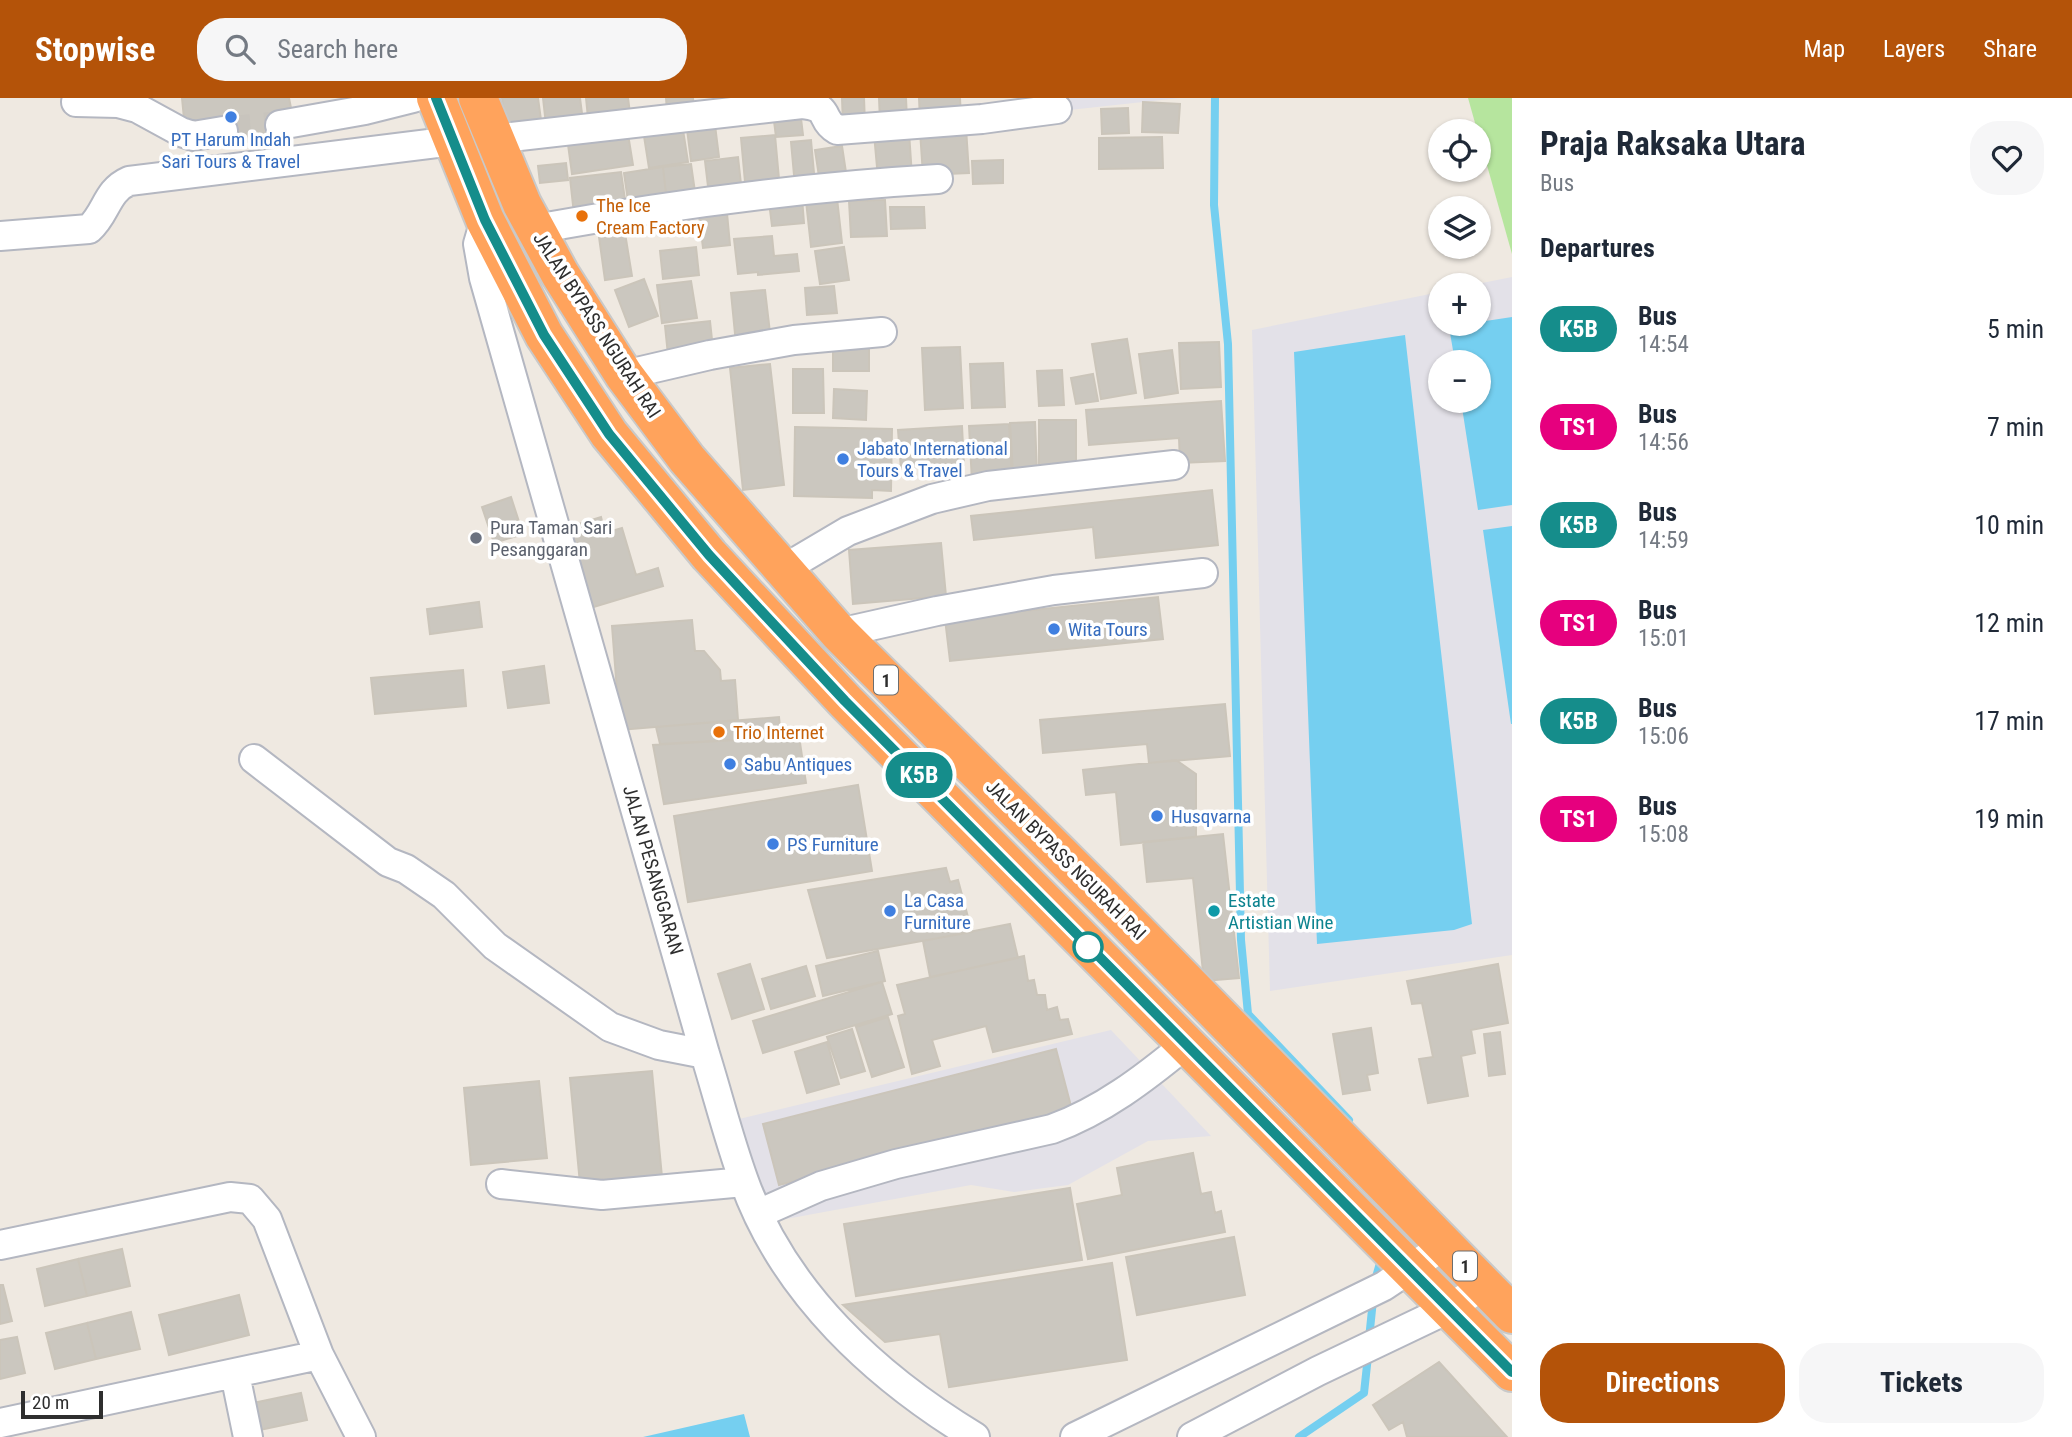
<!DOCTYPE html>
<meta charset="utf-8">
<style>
:root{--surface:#fff;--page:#f6f6f7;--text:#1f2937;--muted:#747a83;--accent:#b45309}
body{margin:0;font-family:"Roboto Condensed",sans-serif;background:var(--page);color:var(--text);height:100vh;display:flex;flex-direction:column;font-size:26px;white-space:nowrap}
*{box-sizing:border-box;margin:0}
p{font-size:23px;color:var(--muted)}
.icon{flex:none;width:38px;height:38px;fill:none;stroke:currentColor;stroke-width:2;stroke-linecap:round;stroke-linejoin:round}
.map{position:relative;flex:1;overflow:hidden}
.details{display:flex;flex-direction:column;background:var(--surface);width:560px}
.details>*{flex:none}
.badge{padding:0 14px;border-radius:23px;font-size:24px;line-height:46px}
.buttons{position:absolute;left:1428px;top:21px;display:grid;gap:14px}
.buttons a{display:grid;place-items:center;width:63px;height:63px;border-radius:50%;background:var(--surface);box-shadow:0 2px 5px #0004;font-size:35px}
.scale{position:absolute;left:21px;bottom:18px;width:82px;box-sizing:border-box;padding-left:7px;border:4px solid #2e2e2e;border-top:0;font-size:19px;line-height:24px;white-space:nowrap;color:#2e2e2e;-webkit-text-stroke:5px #fff;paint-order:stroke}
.map>.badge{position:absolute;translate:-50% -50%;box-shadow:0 0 0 4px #fff}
h2{padding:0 28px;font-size:26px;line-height:63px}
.round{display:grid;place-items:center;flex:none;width:74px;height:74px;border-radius:28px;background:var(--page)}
.headline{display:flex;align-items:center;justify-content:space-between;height:119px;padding:0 28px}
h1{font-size:33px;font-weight:700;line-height:52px}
.cta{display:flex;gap:14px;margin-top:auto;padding:14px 28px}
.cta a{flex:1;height:80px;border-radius:28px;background:var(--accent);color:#fff;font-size:28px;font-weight:700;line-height:80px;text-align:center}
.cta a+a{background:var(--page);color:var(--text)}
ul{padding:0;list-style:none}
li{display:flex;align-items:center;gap:21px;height:98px;padding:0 28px}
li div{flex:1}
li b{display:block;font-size:26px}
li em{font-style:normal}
li .badge{min-width:77px;font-weight:700;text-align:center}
header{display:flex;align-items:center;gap:42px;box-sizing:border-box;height:98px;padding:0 35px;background:var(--accent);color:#fff}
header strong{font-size:33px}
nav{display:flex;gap:38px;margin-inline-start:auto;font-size:24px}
.search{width:490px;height:63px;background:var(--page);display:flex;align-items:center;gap:18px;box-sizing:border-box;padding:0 24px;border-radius:28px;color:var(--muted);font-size:26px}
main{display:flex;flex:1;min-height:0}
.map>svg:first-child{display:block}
.industrial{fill:#e3e1e8;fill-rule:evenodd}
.green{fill:#b6e59e}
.water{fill:#75cff0}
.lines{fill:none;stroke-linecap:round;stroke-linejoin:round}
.stream{stroke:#75cff0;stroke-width:8}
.building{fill:#cbc7bf;stroke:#cbc5ba;stroke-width:2}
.minor-tunnel{stroke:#c8c4bd;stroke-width:28;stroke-dasharray:28 14;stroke-linecap:butt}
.minor-casing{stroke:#b4b7c1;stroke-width:32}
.highway-casing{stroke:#c9c9c9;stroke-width:42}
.minor{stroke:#fff;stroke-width:28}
.highway{stroke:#ffa35c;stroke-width:38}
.line-casing{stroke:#fff;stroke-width:16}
.line{stroke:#158d8b;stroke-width:10}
.shop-dot{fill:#3f7fe0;stroke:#fff;stroke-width:2.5}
.food-dot{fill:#e8710a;stroke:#fff;stroke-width:2.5}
.worship-dot{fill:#6b7280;stroke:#fff;stroke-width:2.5}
.culture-dot{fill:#0f9aa8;stroke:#fff;stroke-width:2.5}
.stop-dot{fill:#fff;stroke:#158d8b;stroke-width:3.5}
.labels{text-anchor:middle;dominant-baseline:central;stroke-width:7;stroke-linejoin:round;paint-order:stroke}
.shield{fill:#fff;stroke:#6d6d6d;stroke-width:2}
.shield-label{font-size:18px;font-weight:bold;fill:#2e2e2e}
.shop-label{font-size:19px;fill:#366cbe;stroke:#fff;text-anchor:start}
.food-label{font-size:19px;fill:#c56008;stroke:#fff;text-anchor:start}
.street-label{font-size:19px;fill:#2e2e2e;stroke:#fff}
.worship-label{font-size:19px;fill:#5b616d;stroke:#fff;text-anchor:start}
.culture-label{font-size:19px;fill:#0d838f;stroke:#fff;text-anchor:start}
</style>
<header>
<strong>Stopwise</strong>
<div class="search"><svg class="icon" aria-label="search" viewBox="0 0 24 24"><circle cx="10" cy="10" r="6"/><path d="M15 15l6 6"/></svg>Search here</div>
<nav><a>Map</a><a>Layers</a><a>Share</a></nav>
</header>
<main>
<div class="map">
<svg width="1512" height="1339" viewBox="0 0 1512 1339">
<rect width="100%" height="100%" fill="#efe9e1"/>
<path class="industrial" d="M1059 0H1180L1060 13Z
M1512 179V857L1270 893 1252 232 1440 194V226H1479V187H1472ZM1440 264H1479V303H1440Z
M1111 932 1211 1038 1148 1043 1068 1087 1014 1094 971 1087 775 1123 763 1111 735 1022Z"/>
<path class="green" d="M1468 0H1512V156Z"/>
<path class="water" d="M1512 219V407L1478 412 1461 303H1479V264H1455L1449 229 1479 226V224Z
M1405 237 1472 826 1454 832 1317 846 1294 254Z
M1512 428V626H1511L1483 432Z
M744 1316 750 1339H643Z"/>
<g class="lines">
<path class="stream" d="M1215 0 1214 107 1228 246 1241 842 1248 916 1349 1022
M1374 1186 1382 1158
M1369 1241 1373 1202
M1299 1339 1364 1295 1368 1258"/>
</g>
<path class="building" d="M182 0H289L291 10 277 12 281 39 225 46 185 31Z
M502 0H538L542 29 506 33Z
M543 0H580L583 23 546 27Z
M586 0H628L630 15 588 20Z
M666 0H693L694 12 667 13Z
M842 0H864L865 26H843Z
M879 0H906L907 22 880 23Z
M919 0H960L961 19 920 21Z
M1143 4 1180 6 1178 35 1142 34Z
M1128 10 1129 35 1102 36 1101 11Z
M800 12 803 37 776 39 773 15Z
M715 27 719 59 691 63 687 31Z
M627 30 633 67 572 76 567 39Z
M966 30 969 75 923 77 920 33Z
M683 32 688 64 649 70 644 38Z
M909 34 912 78 878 80 874 36Z
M775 37 780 92 746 95 741 40Z
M1162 39 1163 70 1099 71V40Z
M811 42 815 86 795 88 791 44Z
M842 48 847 81 820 85 815 52Z
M738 59 742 95 709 97 705 63Z
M1003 62V85L973 86 972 63Z
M566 65 568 82 540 85 538 68Z
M691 66 696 101 667 105 663 69Z
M663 69 667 105 629 110 624 75Z
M621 74 626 109 574 116 570 80Z
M802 100 804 125 772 128 769 104Z
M837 100 842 145 811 149 806 103Z
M885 102 887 138 851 139 849 103Z
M890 109H924L925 130 891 131Z
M727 115 730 147 703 150 699 118Z
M625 135 632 178 605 182 599 139Z
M772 138 774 158 797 156 799 173 758 177V174L738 176 734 141Z
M696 149 699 177 663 181 660 153Z
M844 149 849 182 820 186 815 153Z
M644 181 658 218 629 229 615 192Z
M691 183 697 220 662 225 657 187Z
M834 188 837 215 807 217 805 190Z
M765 192 771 243 736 246 731 195Z
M710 223 713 251 668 257 665 228Z
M1127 241 1136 295 1101 301 1092 246Z
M1219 244 1221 289 1181 291 1179 245Z
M833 246 869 247V273H833Z
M960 249 963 310 925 312 922 250Z
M1172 252 1178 295 1145 300 1139 256Z
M1003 265 1005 309 972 310 970 266Z
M770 266 784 387 743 392 730 270Z
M793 271H823L824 315H793Z
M1062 272 1064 307 1039 308 1037 273Z
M1093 276 1098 303 1076 306 1071 280Z
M834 291 867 293 866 322 833 320Z
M1221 303 1225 363 1180 365 1179 340 1089 347 1086 312Z
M1039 322H1076V371H1039Z
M1035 324 1037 375 1013 376 1010 325Z
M1009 326 1012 381 972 384 969 328Z
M962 328 964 367 901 371 898 332Z
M795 329 892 331 891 393 872 392V400L794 398Z
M1212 392 1218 447 1096 460 1093 429 974 442 971 418Z
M511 399 523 436 494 445 482 409Z
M601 419 605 435 622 430 636 477 658 470 663 488 587 511 563 431Z
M941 445 946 498 853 506 849 452Z
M1158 499 1163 541 950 563 945 521Z
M479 504 482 529 430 536 427 511Z
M692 522 695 553H704L720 572 721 583 735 582 738 622 620 632 612 528Z
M544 568 549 605 508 610 503 574Z
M463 572 466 608 375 616 371 580Z
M1225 606 1230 658 1149 665 1147 646 1043 655 1040 622Z
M779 619 781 639 660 646 656 629Z
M799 638 806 685 664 706 653 647Z
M1176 662 1196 676V739L1121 747 1116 694 1086 697 1083 672Z
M858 687 872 773 688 804 674 718Z
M1223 736 1239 880 1204 883 1193 780 1147 784 1143 744Z
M946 770 950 784 958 782 972 834 827 860 808 792Z
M1010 826 1018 860 930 879 923 843Z
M878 853 885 883 823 898 816 868Z
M1024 858 1028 883 1034 882 1037 897H1045L1047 912 1057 909 1060 922 1068 921 1072 936 993 954 986 928 932 942 940 968 912 976 898 918 905 916 897 887Z
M750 866 764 911 732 921 718 876Z
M1498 866 1508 925 1471 932 1475 955 1461 958 1468 998 1428 1005 1419 961 1433 959 1422 905 1412 906 1407 883Z
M806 868 815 898 771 911 762 881Z
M882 884 892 916 763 955 753 923Z
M888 919 904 969 872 979 856 929Z
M1371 930 1378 975 1367 977 1370 992 1343 996 1333 936Z
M852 931 865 973 841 980 827 939Z
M1500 934 1505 976 1489 978 1484 936Z
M827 944 839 986 807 995 795 954Z
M1056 951 1072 1012 779 1087 763 1026Z
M652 973 662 1079 580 1086 570 980Z
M539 983 547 1060 471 1067 464 990Z
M1193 1055 1201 1096 1211 1094 1215 1115 1221 1113 1225 1134 1088 1161 1077 1106 1122 1097 1117 1070Z
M1070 1090 1082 1162 856 1198 844 1126Z
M1234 1139 1245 1197 1137 1217 1126 1159Z
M122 1151 130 1188 87 1198 78 1161Z
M78 1161 87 1198 45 1208 37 1171Z
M1112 1165 1127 1262 949 1289 940 1236 885 1244 843 1207Z
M0 1187H3L12 1223 0 1226Z
M239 1197 249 1237 169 1257 159 1217Z
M131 1214 140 1251 96 1261 87 1225Z
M87 1225 96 1261 55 1271 46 1235Z
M17 1239 25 1275 0 1281V1242Z
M1439 1264 1507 1339H1407L1403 1324 1389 1332 1373 1307Z
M301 1295 307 1322 250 1334 244 1307Z"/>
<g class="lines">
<path class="minor-tunnel" d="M223 33 280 27"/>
<g class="minor-casing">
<path id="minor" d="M76 4 118 5 137 10 181 34 193 38 223 33
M280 27 365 12 413 0
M494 41 802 6C833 9 818 21 837 32L982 21 1057 11
M485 122 478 146 484 180 705 956C718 998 729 1042 744 1083 784 1195 876 1279 975 1339
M535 131C668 107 802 89 938 81
M0 138 89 131C107 115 106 93 129 83L453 43
M624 277 710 257 794 242 882 234
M782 472 848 433 932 401 988 388 1174 367
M839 535 937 513 1054 492 1203 475
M254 661 388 764 406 771 444 797 495 848 610 929 659 947 705 956
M501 1086 602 1097 744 1084
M758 1116 821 1088 896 1066 1052 1031C1102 1013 1145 980 1185 947
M0 1147 230 1099 250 1101 267 1121 319 1257 361 1339
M235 1276 248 1339
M0 1325 319 1257
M1075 1339 1384 1188 1445 1147
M1192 1339 1318 1273 1450 1210 1484 1187"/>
</g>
<g class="highway-casing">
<path id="highway" d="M436 0 485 122 544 237 609 336 709 457 845 603 1512 1274
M478 0 522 106 560 176 624 277 687 361 839 535 1105 801 1512 1216"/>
</g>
<use href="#minor" class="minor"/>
<use href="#highway" class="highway"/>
</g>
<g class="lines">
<g class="line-casing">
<path id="line" d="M436 0 485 122 544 237 609 336 709 457 845 603 1512 1274"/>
</g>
<use href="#line" class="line"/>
</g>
<g class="shop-dot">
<circle cx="231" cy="19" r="7"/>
<circle cx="843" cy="361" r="7"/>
<circle cx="1054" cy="531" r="7"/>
<circle cx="730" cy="666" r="7"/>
<circle cx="1157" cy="718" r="7"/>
<circle cx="773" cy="746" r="7"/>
<circle cx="890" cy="813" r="7"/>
</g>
<g class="food-dot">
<circle cx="582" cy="118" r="7"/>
<circle cx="719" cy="634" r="7"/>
</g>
<circle class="worship-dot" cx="476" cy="440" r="7"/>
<circle class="culture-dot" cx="1214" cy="813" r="7"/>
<circle class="stop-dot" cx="1088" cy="849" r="14"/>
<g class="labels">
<g class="shield">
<rect x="874" y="567.5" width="24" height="29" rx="5"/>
<rect x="1453" y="1153.5" width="24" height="29" rx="5"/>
</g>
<g class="shield-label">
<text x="886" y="582">1</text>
<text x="1465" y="1168">1</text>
</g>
<g class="shop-label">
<text x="231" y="41" text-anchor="middle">PT Harum Indah<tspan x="231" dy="22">Sari Tours &amp; Travel</tspan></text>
<text x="857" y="350">Jabato International<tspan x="857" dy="22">Tours &amp; Travel</tspan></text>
<text x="1068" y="531">Wita Tours</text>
<text x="744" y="666">Sabu Antiques</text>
<text x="1171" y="718">Husqvarna</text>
<text x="787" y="746">PS Furniture</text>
<text x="904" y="802">La Casa<tspan x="904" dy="22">Furniture</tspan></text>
</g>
<g class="food-label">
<text x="596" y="107">The Ice<tspan x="596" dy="22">Cream Factory</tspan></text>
<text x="733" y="634">Trio Internet</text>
</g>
<g class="street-label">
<text transform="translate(597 227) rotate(57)">JALAN BYPASS NGURAH RAI</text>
<text transform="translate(1066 762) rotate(45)">JALAN BYPASS NGURAH RAI</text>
<text transform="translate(653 772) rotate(74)">JALAN PESANGGARAN</text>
</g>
<g class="worship-label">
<text x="490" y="429">Pura Taman Sari<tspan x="490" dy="22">Pesanggaran</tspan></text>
</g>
<g class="culture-label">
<text x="1228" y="802">Estate<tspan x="1228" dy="22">Artistian Wine</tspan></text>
</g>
</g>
</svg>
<div class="buttons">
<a><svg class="icon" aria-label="locate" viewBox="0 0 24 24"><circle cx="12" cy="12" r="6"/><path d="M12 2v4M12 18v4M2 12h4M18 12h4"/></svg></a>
<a><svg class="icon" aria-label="layers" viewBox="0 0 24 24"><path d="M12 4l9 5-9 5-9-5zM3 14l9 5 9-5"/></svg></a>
<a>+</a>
<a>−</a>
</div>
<div class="scale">20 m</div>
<b class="badge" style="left:919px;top:677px;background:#158d8b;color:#fff">K5B</b>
</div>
<section class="details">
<div class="headline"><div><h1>Praja Raksaka Utara</h1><p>Bus</p></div><a class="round"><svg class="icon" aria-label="heart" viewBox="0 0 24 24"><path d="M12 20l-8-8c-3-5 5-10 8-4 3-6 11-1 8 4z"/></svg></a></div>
<h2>Departures</h2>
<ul>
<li><span class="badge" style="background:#158d8b;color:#fff">K5B</span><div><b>Bus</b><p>14:54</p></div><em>5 min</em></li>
<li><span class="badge" style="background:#e6007e;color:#fff">TS1</span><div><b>Bus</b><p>14:56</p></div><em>7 min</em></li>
<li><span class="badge" style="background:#158d8b;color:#fff">K5B</span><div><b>Bus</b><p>14:59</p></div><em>10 min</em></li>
<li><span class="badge" style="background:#e6007e;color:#fff">TS1</span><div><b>Bus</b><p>15:01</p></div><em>12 min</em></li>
<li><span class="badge" style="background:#158d8b;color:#fff">K5B</span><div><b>Bus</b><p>15:06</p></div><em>17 min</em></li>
<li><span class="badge" style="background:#e6007e;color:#fff">TS1</span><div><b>Bus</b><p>15:08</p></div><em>19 min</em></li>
</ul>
<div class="cta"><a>Directions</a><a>Tickets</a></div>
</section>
</main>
